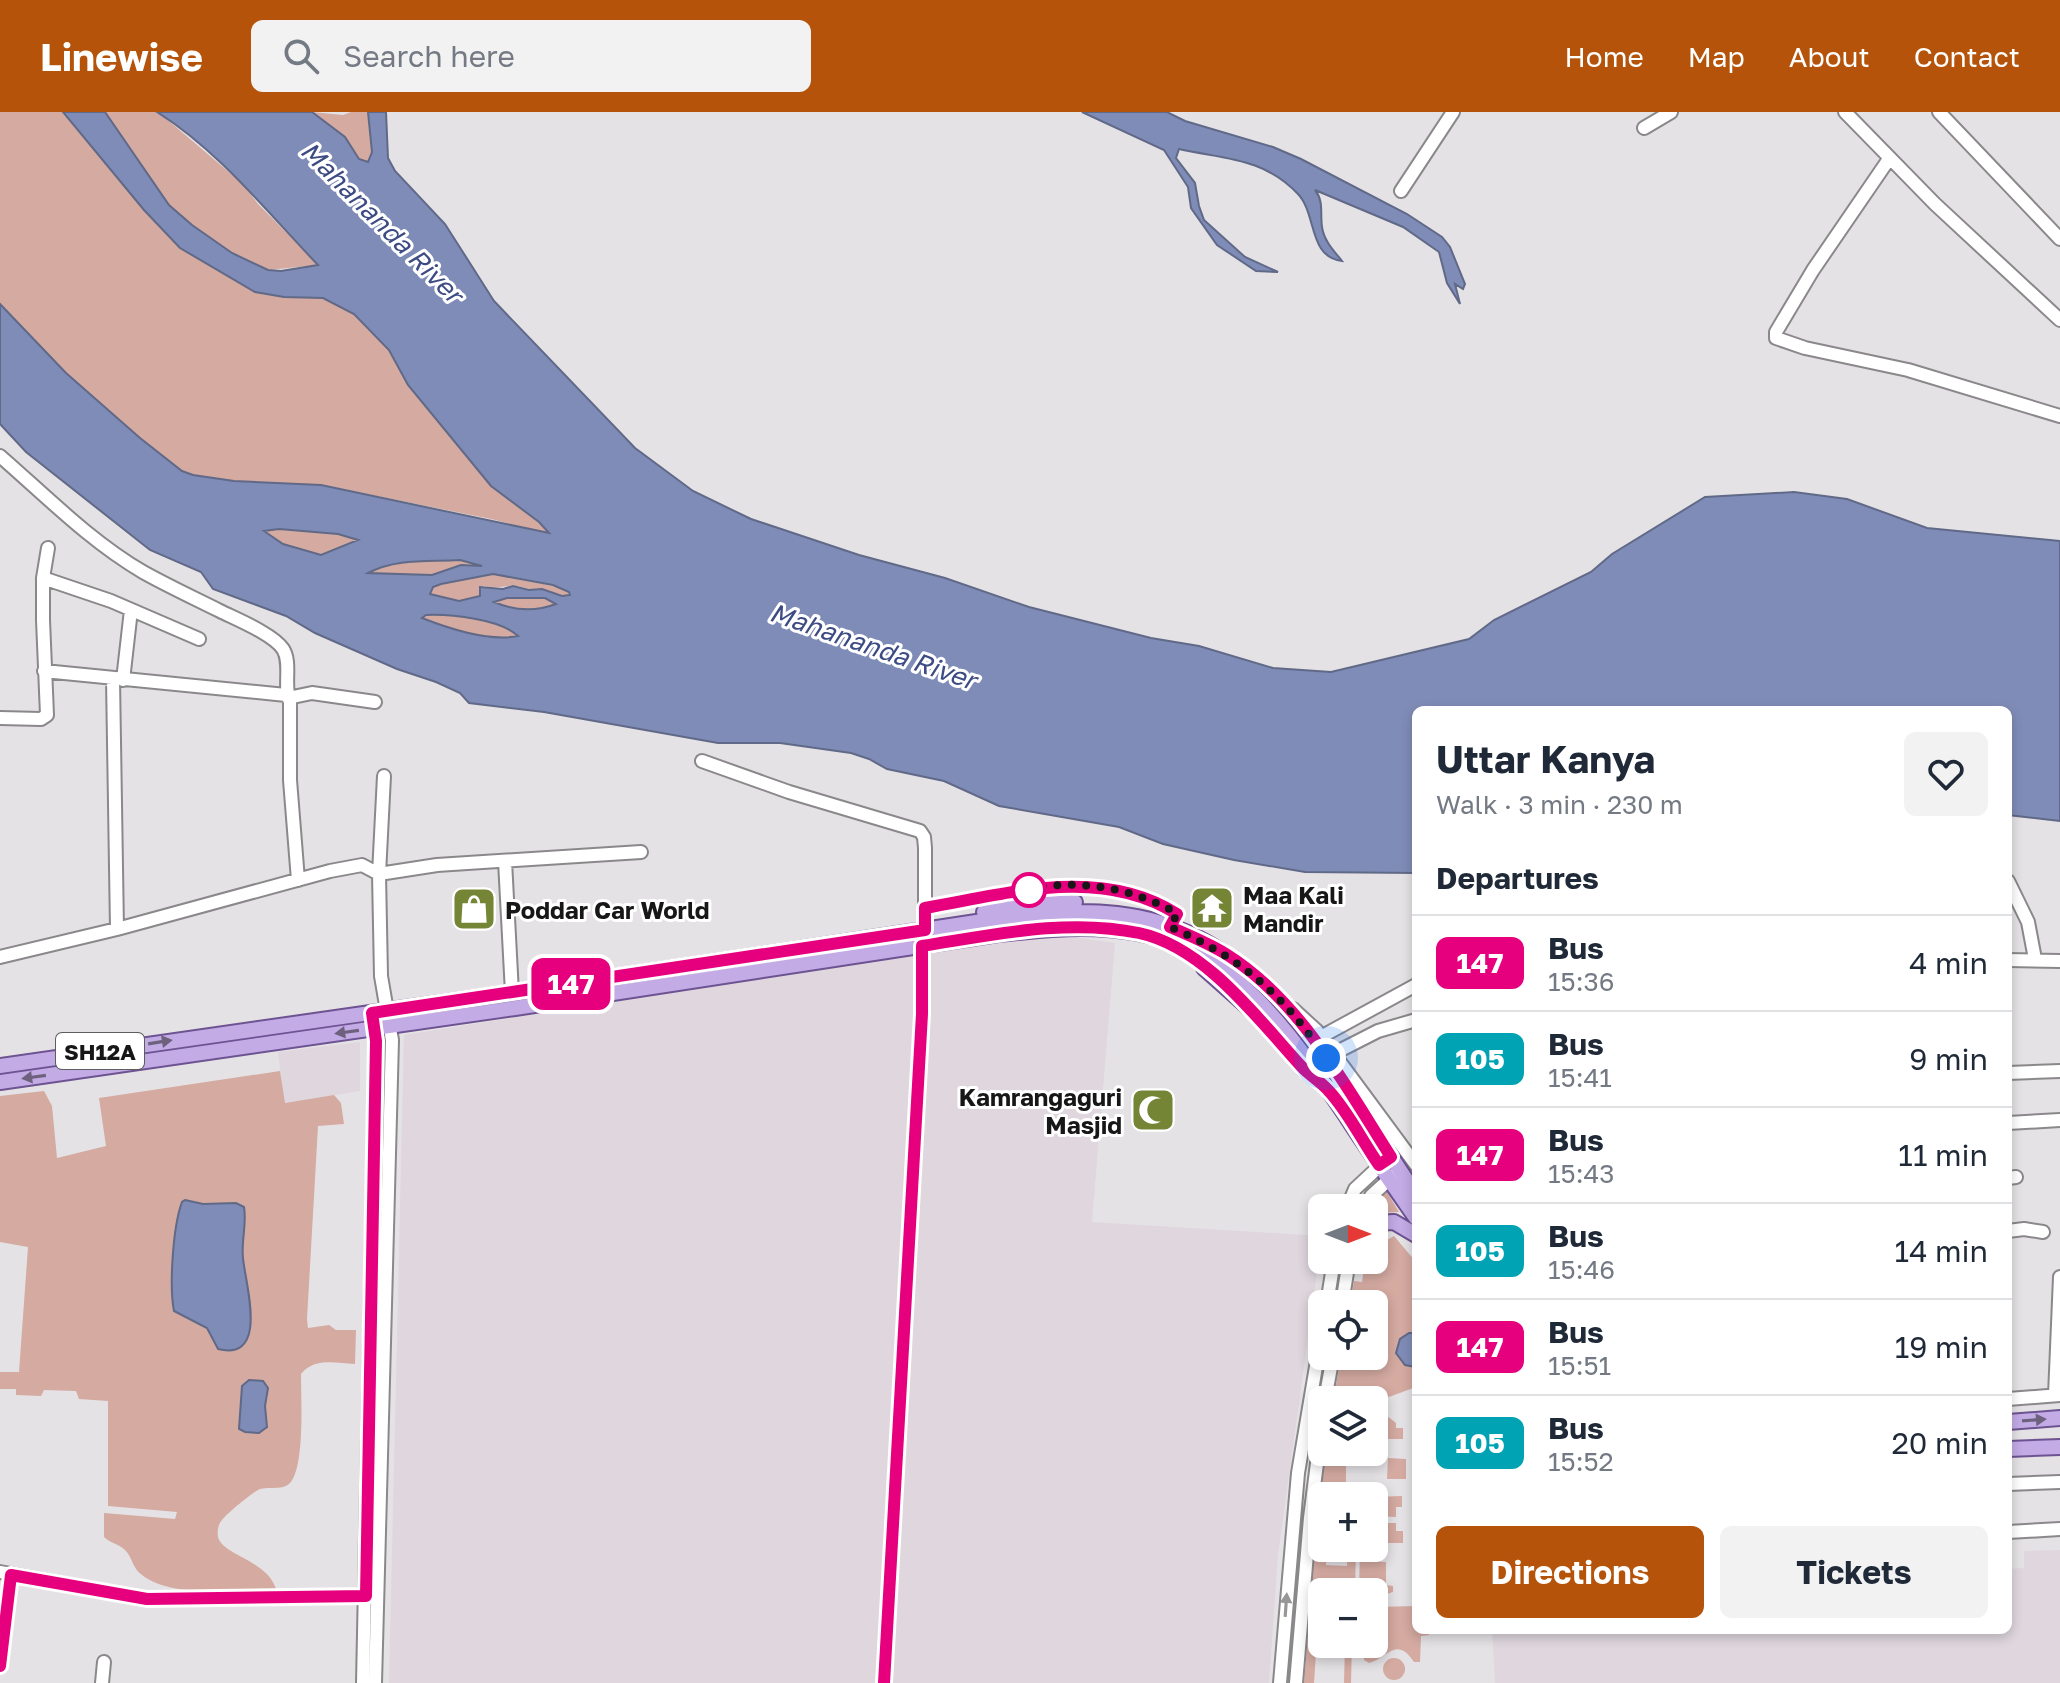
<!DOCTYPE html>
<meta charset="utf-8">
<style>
:root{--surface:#fff;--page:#f2f2f3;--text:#1f2937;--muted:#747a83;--line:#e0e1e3;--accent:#b45309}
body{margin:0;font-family:"Golos Text",sans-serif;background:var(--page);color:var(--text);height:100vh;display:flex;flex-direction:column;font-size:30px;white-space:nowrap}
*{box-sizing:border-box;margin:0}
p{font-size:26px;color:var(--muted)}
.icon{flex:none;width:44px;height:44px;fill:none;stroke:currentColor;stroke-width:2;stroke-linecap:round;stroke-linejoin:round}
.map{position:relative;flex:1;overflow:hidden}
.panel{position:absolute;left:1412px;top:594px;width:600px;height:928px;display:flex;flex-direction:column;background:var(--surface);border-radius:12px;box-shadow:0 4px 12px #0003}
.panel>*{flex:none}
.badge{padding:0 16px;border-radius:12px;font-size:28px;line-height:52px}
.needle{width:52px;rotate:90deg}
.fabs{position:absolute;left:1308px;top:1082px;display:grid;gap:16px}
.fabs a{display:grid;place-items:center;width:80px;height:80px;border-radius:12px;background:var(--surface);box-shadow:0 4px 12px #0003;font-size:40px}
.you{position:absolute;width:40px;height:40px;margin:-20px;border:6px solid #fff;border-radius:50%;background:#1a73e8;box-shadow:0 0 0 12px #1a73e833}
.map>.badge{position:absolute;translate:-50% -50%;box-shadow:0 0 0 4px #fff}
h2{padding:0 24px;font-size:30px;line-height:72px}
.round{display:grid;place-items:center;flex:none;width:84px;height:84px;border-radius:12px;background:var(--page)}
.head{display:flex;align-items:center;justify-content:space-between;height:136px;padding:0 24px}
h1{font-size:38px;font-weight:700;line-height:60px}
.primary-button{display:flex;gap:16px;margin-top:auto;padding:16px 24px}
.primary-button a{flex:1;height:92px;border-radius:12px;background:var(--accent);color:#fff;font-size:32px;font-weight:700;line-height:92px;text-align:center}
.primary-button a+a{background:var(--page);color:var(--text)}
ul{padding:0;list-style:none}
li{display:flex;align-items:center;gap:24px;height:96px;padding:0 24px;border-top:2px solid var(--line)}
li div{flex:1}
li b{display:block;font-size:30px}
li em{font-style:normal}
li .badge{min-width:88px;font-weight:700;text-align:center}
header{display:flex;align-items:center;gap:48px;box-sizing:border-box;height:112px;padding:0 40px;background:var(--accent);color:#fff}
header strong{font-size:38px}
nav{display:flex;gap:44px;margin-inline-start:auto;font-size:28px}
.search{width:560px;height:72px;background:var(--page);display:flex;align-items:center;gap:20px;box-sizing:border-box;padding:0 28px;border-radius:12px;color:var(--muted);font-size:30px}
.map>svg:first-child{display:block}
.built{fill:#dfd6de}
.green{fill:#d4aaa1}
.water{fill:#7f8cb7;stroke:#606987;stroke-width:2;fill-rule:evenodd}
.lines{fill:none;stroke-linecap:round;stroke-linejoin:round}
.minor-casing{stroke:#8b888b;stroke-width:16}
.major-casing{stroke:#6d5392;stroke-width:18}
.minor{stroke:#fff;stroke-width:12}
.major{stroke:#c3abe5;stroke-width:14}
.oneway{fill:#6e617e}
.oneway2{fill:#979797}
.line-casing{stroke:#fff;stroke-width:18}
.line{stroke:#e6007e;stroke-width:12}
.walk{stroke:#181718;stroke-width:8;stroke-dasharray:0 14.4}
.stop-dot{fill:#fff;stroke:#e6007e;stroke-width:4}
.labels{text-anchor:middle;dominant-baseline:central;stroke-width:6;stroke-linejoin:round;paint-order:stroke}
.shield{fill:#fff;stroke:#5d5d5d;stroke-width:2}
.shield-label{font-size:22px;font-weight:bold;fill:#181718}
.poi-label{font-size:24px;font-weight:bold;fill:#181718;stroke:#fff;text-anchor:start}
.water-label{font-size:26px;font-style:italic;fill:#3d4b84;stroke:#fff}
</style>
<header>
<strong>Linewise</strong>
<div class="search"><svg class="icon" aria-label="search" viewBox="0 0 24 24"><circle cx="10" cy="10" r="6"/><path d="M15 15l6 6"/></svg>Search here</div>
<nav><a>Home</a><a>Map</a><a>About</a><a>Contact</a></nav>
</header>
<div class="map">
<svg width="2060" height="1571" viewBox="0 0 2060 1571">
<rect width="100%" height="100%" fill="#e5e2e5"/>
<path class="built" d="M1060 823 1115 831 1092 1110 1322 1124 1278 1443 1269 1571H389L404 923 1023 825Z
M360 930V979L284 991 278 940Z
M2060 1438V1571H1495L1492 1518H2008V1457L2024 1456V1439Z"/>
<path class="green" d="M0 0H63L144 98 180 136 255 180 284 185 323 186 354 202 389 238 408 273 491 374 539 410 550 422 491 407 322 373 234 369 193 363 182 359 140 326 66 261 0 192Z
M105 0H157L163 4 243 72 258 92 319 153 268 158 232 141 192 113 170 94Z
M312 0 343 3 351 0H368L372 40 370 49 365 50 359 47 345 25Z
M279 417 338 422 359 428 321 443 283 432 263 418Z
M460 448 482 453 480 455 461 453 445 461 421 464 366 462C398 447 427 450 460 448Z
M493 462 554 474 569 480 570 484C555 485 532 477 517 474 506 473 497 477 483 474L480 484 459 489 430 482 433 475 441 472Z
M507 486H545L557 492C534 499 516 499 494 490Z
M426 503C451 502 499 506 518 524 488 531 449 516 421 506Z
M280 959 285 991 334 983 341 991 344 1012 318 1014 307 1207 308 1216 329 1213 336 1218H356L355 1252C336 1251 314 1245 301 1262 301 1286 305 1355 290 1371 282 1379 270 1374 260 1377 254 1379 226 1402 222 1408 218 1412 217 1420 218 1425 222 1443 267 1448 276 1477 238 1478 173 1487 142 1463 132 1456 133 1446 125 1438 119 1432 110 1431 104 1425V1401L175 1407 177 1400 108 1394V1289L79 1287 76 1279 44 1278 41 1284 16 1283V1277H0V1260H19L28 1135 0 1130V984L44 979 52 994 57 1046 106 1034 99 986Z
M1387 1080 1399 1100 1374 1101 1372 1094 1380 1084Z
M1394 1124 1416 1150V1275L1378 1289 1334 1285 1341 1244H1374V1192H1350L1354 1169 1362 1170 1365 1148H1374V1135Z
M1377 1304H1387L1396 1311V1316H1403V1327H1380V1323H1377Z
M1325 1340H1346V1384H1322V1399H1317Z
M1388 1346 1406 1347V1367H1387Z
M1402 1384V1395H1396V1405L1374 1404V1385Z
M1374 1411H1396V1419H1403V1431H1387L1385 1440V1423H1374Z
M1322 1415V1436H1327L1326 1453 1347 1454 1348 1436H1356L1355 1480H1322V1485L1311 1481 1316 1416Z
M1374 1426H1382L1381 1450H1386V1473L1393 1474V1480L1374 1486V1480H1359L1360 1436H1374Z
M1416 1494V1518H1429V1523L1421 1524 1420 1550H1414C1396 1523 1387 1547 1369 1551L1364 1548 1363 1532H1374V1495Z
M1319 1495 1314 1571H1304L1310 1498Z
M1345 1532H1352L1351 1571H1344Z
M1383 1557a11 11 0 1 1 22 0a11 11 0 1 1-22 0Z"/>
<path class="water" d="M63 0H105L169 93 192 113 232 141 268 158 281 159 318 153C267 100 220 40 157 0H312L345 25 359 47 368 50 372 40 368 0H386L388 46 395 59 445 112 494 189 635 336 693 379 751 407 859 443 945 466 1029 495 1151 526 1199 534 1273 556 1331 560 1469 527 1494 508 1591 460 1612 442 1705 385 1794 380 1847 387 1927 416 2060 429V709L2008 703V598H1416V761L1305 760 1234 748 1163 732 1119 715 999 694 944 669 887 657 869 647 851 641 780 631H718L544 600 469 591 460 581 436 570 397 557 315 521 286 504 213 477 201 460 150 438 26 340 0 312V192L66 261 140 326 182 359 193 363 234 369 321 373 549 421 539 410 491 374 408 273 389 238 354 202 323 186 284 185 255 180 180 136 144 98ZM279 417 338 422 358 428 321 443 283 432 264 419ZM460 448 482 454 461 453 432 463 368 461C397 446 428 450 460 448ZM493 462 553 473 569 480 570 483 562 484 542 477 529 478 513 474 503 477 480 475V484L459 489 430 482 433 475 441 472ZM507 486H545L556 492C535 500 515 499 494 490ZM426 503C451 502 500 507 518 524 489 530 450 517 422 506Z
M1082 0H1167L1185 9 1273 35 1301 47 1407 102 1442 125 1450 135 1465 172 1463 177 1455 172 1460 192 1447 171 1439 140 1403 115 1315 78C1324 89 1320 101 1322 115 1324 129 1334 139 1342 149 1308 145 1317 102 1298 82 1263 45 1223 47 1179 37L1176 46 1195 71 1199 94 1204 108 1245 145 1278 160 1256 159 1217 133 1191 96 1188 75 1164 38Z
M185 1088 203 1092 236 1091 244 1095C247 1112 241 1129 243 1146 245 1171 270 1250 218 1237L207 1216 174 1199C169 1174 173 1114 182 1090Z
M1409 1221H1416V1255L1405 1253 1396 1241 1400 1227Z
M249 1268 263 1269 268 1276 265 1294 267 1315 259 1321 245 1320 239 1317 242 1274Z"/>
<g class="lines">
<g class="minor-casing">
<path id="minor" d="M1845 0 1935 92 2060 208
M1939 0 2060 127
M1644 16 1671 0
M1889 47 1813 158 1776 220V226L1805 236 1908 258 2060 304
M1401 79 1453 0
M0 344C46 384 90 429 143 460 168 474 194 486 220 499 236 507 273 522 283 537 292 551 283 575 290 590V668L298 768
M43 466 111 489 199 527
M44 559 286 583
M113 567 117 817
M123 568 131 498
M288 586 312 581 375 590
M0 606 41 607 47 603 43 508V466L48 436
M702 649 789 680 920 719 924 725 925 736V818
M384 664 379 762 437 753 641 740
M505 749 512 881
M2008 769 2028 810 2035 847
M925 796C1008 781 1099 754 1177 802L1170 815
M0 845 117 817 330 759 362 753 379 762 381 864 392 928 375 1571
M2008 848 2060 849
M1293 897 1317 919 1416 1053
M1317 927 1416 873
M1327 945 1378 919 1416 908
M2008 961 2060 959
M2008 1011 2060 1008
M2008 1066 2016 1065
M1347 1096 1355 1077 1384 1050
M1364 1096 1371 1084 1394 1063
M2008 1119 2024 1117 2043 1120
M1327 1192 1334 1148
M1342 1192 1349 1148
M2055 1283 2060 1165
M2008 1287 2060 1283
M1325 1288 1333 1244
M2008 1372 2060 1370
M2008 1420 2060 1417
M0 1460 147 1487 366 1484
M0 1554 11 1463
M102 1571 104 1550
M363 1571 376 929 373 907
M884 1571 922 902V834
M1280 1571 1298 1361 1322 1219
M1296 1571 1310 1406 1322 1312"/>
</g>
<g class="major-casing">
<path id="major" d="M984 800 1042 791 1075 790
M1204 856 1257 903 1304 957
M0 954 489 884 996 807C1037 802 1076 797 1117 802 1271 819 1338 970 1416 1082
M0 970 515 896 998 822C1045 817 1091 812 1138 821 1239 840 1294 927 1347 1005 1369 1039 1393 1073 1416 1106
M1374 1111 1394 1110 1416 1123
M2008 1310 2060 1306
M2008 1337 2060 1335"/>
</g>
<use href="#minor" class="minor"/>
<use href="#major" class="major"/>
</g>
<defs><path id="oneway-solid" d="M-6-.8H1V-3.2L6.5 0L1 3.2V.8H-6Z" transform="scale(2)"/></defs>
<g class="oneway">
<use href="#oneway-solid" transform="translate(347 920) rotate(172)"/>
<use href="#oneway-solid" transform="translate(160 930) rotate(-9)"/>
<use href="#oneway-solid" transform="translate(34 965) rotate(172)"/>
<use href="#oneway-solid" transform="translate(2034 1308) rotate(-4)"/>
</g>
<use class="oneway2" href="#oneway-solid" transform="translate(1286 1493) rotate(-86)"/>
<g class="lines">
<g class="line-casing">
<path id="line" d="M0 1554 11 1463 147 1487 366 1484 376 929 372 901 925 818V796C1007 782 1100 753 1177 802L1170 815C1189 823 1208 831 1226 842 1300 888 1345 973 1391 1045L1379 1053C1362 1029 1348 999 1328 978 1320 969 1309 963 1301 954 1258 907 1205 835 1139 821 1068 806 993 823 922 834V902L884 1571"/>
</g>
<use href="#line" class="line"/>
<path class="walk" d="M1029 778C1075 766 1130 776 1171 798L1177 802 1170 815C1240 845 1284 883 1326 946"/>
</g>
<defs>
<g id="temple-square" transform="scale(2.3)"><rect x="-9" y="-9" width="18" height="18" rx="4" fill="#748636" stroke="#fff"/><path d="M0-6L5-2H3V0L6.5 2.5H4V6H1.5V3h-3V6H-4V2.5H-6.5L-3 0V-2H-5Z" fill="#fff"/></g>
<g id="shop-square" transform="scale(2.3)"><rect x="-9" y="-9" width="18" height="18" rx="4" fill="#748636" stroke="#fff"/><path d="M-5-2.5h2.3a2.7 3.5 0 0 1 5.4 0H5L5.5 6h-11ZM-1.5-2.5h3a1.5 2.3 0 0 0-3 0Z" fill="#fff"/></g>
<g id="mosque-square" transform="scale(2.3)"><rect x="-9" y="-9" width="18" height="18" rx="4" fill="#748636" stroke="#fff"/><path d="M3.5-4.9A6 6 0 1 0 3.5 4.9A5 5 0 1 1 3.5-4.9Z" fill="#fff"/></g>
</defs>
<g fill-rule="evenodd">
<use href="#temple-square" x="1212" y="796"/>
<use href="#shop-square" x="474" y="797"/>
<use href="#mosque-square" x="1153" y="998"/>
</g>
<circle class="stop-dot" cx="1029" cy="778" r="16"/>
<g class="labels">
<rect class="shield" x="56" y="921" width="88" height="36" rx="6"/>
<g class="shield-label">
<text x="100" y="939">SH12A</text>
</g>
<g class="poi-label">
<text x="1243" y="782">Maa Kali<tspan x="1243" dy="28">Mandir</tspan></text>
<text x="505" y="797">Poddar Car World</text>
<text x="1122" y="984" text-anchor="end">Kamrangaguri<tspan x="1122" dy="28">Masjid</tspan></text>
</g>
<g class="water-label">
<text transform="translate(382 110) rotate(45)">Mahananda River</text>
<text transform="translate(873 534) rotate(19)">Mahananda River</text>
</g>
</g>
</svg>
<div class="fabs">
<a><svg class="needle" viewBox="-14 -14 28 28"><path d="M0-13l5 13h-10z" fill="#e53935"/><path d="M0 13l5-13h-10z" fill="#747a83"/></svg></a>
<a><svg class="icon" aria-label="locate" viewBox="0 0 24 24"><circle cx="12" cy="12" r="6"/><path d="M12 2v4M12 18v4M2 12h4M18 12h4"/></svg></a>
<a><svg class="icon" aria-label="layers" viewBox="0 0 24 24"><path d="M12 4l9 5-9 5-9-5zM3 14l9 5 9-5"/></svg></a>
<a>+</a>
<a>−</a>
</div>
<div class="you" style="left:1326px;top:946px"></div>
<b class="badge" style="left:571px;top:872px;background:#e6007e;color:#fff">147</b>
<section class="panel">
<div class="head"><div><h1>Uttar Kanya</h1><p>Walk · 3 min · 230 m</p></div><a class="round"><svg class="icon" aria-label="heart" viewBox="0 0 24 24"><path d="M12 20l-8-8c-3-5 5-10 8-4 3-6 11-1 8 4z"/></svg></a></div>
<h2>Departures</h2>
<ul>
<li><span class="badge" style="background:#e6007e;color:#fff">147</span><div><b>Bus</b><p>15:36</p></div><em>4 min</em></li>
<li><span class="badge" style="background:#00a3b4;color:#fff">105</span><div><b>Bus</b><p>15:41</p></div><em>9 min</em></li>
<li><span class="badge" style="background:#e6007e;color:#fff">147</span><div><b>Bus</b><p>15:43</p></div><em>11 min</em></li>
<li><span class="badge" style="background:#00a3b4;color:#fff">105</span><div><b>Bus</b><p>15:46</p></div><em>14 min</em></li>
<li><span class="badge" style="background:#e6007e;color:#fff">147</span><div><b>Bus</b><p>15:51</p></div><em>19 min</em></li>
<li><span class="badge" style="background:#00a3b4;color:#fff">105</span><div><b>Bus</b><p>15:52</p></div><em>20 min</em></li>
</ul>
<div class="primary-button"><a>Directions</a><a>Tickets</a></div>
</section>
</div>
